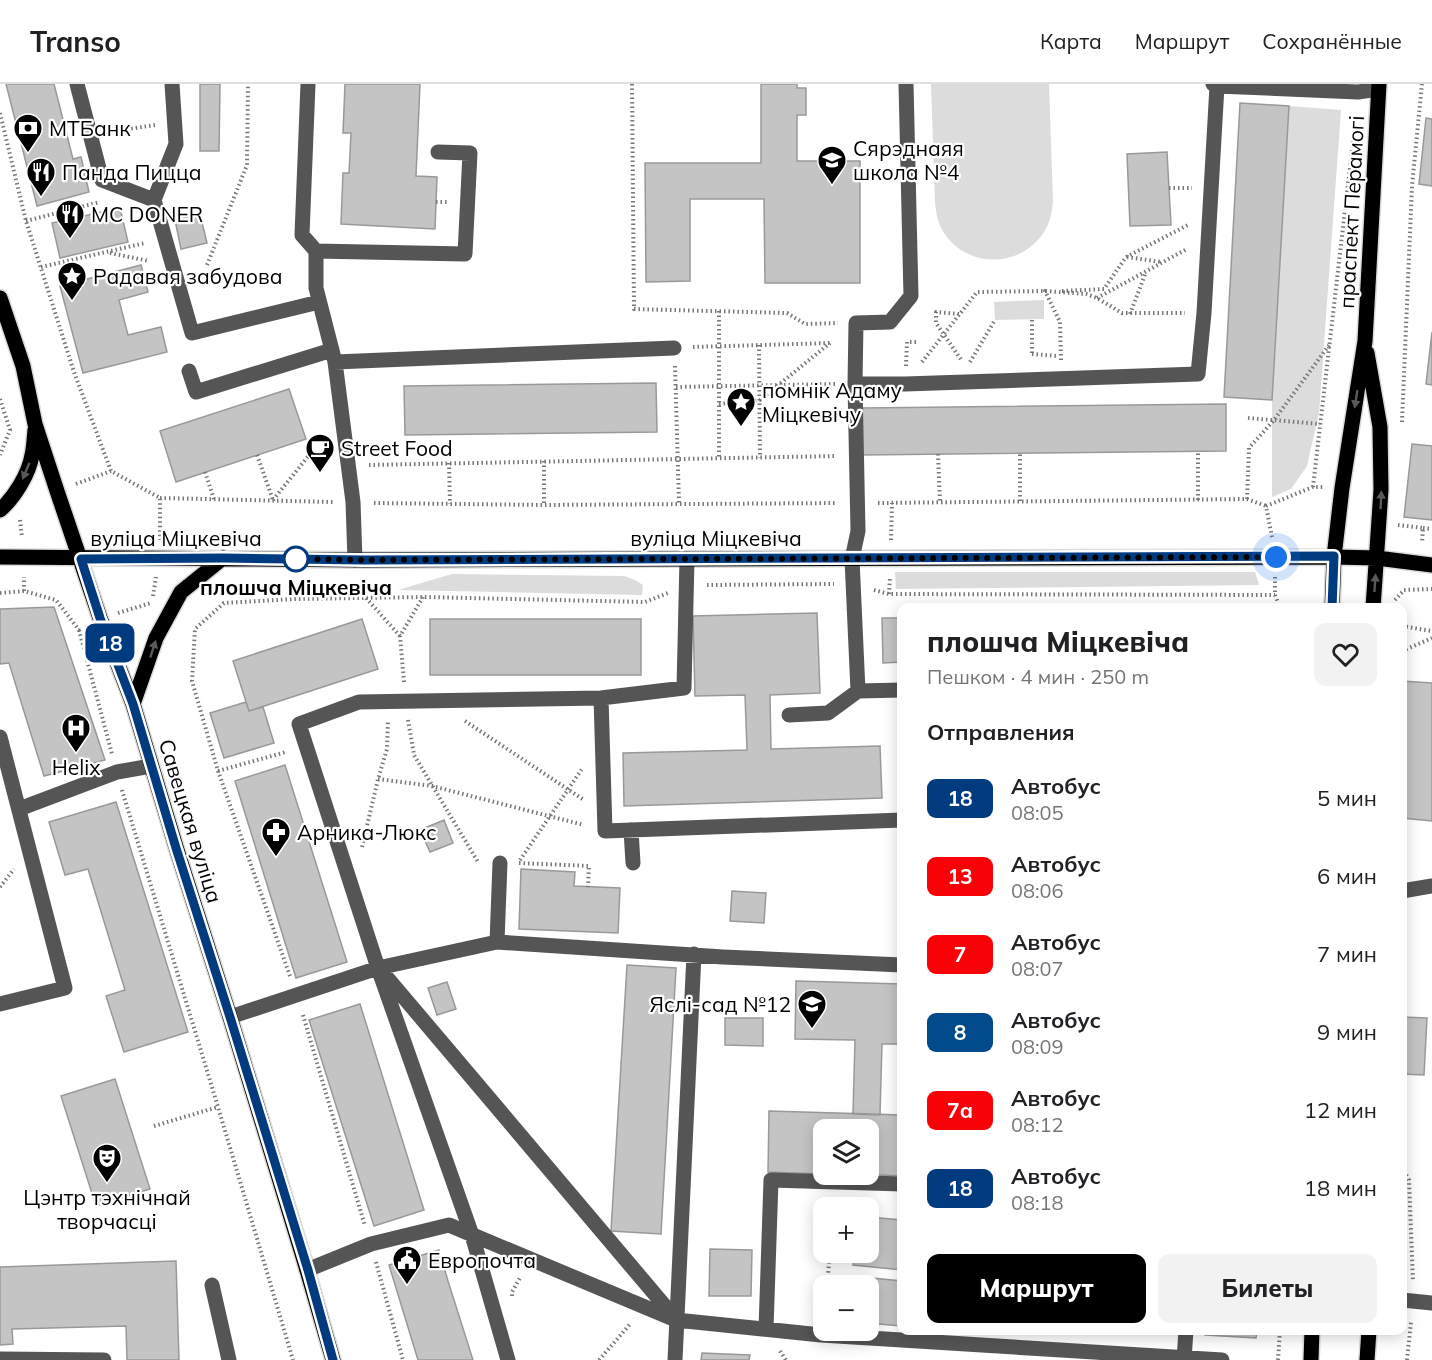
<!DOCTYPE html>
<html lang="ru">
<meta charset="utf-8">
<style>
:root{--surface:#fff;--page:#f2f2f2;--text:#202124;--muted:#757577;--line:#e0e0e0;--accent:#000}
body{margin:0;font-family:Mulish,sans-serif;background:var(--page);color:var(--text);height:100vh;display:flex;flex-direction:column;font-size:22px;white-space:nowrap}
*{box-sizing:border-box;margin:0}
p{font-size:20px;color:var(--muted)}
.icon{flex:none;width:33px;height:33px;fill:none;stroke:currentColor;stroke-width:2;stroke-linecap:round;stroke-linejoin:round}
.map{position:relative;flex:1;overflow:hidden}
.drawer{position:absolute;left:897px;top:519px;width:510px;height:732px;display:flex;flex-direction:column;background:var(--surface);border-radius:12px;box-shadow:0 3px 15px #0003}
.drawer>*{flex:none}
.badge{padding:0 12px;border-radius:9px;font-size:21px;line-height:39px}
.fabs{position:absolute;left:813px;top:1035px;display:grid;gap:12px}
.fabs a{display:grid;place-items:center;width:66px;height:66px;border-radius:12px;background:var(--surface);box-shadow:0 3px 15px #0003;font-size:30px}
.you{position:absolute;width:30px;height:30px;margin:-15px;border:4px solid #fff;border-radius:50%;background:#1a73e8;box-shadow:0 0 0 9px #1a73e833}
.map>.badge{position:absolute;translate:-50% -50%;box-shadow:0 0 0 3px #fff}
h2{padding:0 30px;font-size:22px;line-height:54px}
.round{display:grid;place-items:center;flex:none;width:63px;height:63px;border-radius:12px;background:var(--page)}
.headline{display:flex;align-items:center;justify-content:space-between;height:102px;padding:0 30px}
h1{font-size:28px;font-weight:800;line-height:45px}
.cta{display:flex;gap:12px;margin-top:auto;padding:12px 30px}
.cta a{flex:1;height:69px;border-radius:12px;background:var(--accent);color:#fff;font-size:24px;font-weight:800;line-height:69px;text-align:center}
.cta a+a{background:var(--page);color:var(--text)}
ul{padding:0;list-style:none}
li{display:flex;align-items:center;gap:18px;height:78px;padding:0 30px}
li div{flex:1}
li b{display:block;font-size:22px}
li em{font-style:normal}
li .badge{min-width:66px;font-weight:700;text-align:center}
header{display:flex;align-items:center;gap:36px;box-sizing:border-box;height:84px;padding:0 30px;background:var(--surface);border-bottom:2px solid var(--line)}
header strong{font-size:28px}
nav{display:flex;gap:33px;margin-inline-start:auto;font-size:21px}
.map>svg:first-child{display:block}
.green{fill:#dcdcdc}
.building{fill:#c4c4c4;stroke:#999;stroke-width:1.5}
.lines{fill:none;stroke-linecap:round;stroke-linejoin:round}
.major-casing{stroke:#dbdbdb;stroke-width:18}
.path{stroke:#777;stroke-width:4;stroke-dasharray:1.5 3;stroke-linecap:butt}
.minor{stroke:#555;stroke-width:15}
.major{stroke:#000;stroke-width:15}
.oneway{fill:#595959}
.line-casing{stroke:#fff;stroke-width:14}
.line{stroke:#003b80;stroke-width:9}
.walk{stroke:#000;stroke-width:6;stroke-dasharray:0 10.8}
.stop-dot{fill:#fff;stroke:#003b80;stroke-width:3}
.labels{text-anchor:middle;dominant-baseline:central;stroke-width:4.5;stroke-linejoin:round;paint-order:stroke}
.poi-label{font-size:21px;fill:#000;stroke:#fff;text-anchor:start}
.street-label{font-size:21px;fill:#000;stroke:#fff}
.stop-label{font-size:21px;font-weight:bold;fill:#000;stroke:#fff}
</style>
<header>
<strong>Transo</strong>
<nav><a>Карта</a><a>Маршрут</a><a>Сохранённые</a></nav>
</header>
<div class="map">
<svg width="1432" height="1276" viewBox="0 0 1432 1276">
<rect width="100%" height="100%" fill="#fff"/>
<path class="green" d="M931 0H1049L1053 117C1052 128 1050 139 1044 148 1021 184 968 185 944 149 938 140 936 129 935 118Z
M1289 22 1341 26 1319 329 1307 382 1291 405 1272 413V316Z
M1044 216V235L995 236 994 218Z
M895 488H1255L1259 501 896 505Z
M452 490 624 492 635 496 643 501 642 511 398 506Z"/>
<path class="building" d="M6 0H54L73 75 81 73 89 108 37 122Z
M200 0H220L219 67H200Z
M345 0H420L416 92 437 93 435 145 341 140 343 89H349L351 49H343Z
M761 0H797V4H806V31H797V77H860V199H765L764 115H690V197L646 198 645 79H761Z
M1240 19 1289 22 1272 316 1224 313Z
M1426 34 1432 35V102L1419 100Z
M1167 68 1171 141 1130 142 1127 70Z
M120 124 128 158 60 174 52 139Z
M200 130 207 159 181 165 175 136Z
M141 181 148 208 119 216 128 251 161 243 167 268 83 289 60 202Z
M1432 248V301L1426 300Z
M656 299 657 348 405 351 404 302Z
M289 305 306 355 176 398 160 347Z
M1226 320V367L862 371V324Z
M1412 360 1432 362V436L1404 433Z
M54 523 105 676 44 692 9 579 0 580V525Z
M817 529 820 609 770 611 771 665 880 662 882 714 624 722 623 669 747 666 745 611 695 612 693 532Z
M882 534H902V578L883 579Z
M362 535 378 585 249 627 233 577Z
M430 535H641V591H430Z
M1402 597 1432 599V737L1402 734Z
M246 618 249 627 263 623 274 659 224 674 210 629Z
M285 681 347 878 296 894 235 697Z
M116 718 188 948 124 968 106 912 125 906 88 785 65 791 49 738Z
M444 736 453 759 430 768 420 746Z
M521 785 575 788 574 802 620 804 618 849 519 845Z
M732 807 766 809 764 839 730 837Z
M627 881 676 884 661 1150 611 1147Z
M796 897 902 900V960H882L880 1031 853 1030 855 956 795 955Z
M447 898 456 925 437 931 428 904Z
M360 920 424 1126 374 1142 309 936Z
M1402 933 1427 934 1424 991 1402 990Z
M725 934H763V962L725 961Z
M115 995 150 1105 96 1122 61 1012Z
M769 1027 902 1031V1092L856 1090H868V1046H824V1090L768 1088Z
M868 1133 902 1136V1186L853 1181 854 1168H868Z
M710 1165 752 1166 751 1212H709Z
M439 1166 448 1197 473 1276H418L389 1181Z
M176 1177 179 1276H127L126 1242 12 1245 13 1260 0 1261V1183Z
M851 1192 902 1197 901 1242 868 1239V1202H850Z
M1205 1246H1257L1256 1254 1205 1251Z
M702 1269 750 1271 749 1276H701Z"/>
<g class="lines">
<g class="major-casing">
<path id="major" d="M0 214 23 282 35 340 57 407 100 534 133 620 176 763 230 933 307 1186 333 1276
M1367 269 1380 343 1381 406 1373 524
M0 426C14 414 29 390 32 371 34 363 34 354 35 346
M0 473 364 476 1334 473 1377 474 1432 481
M1332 524 1334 473 1342 404 1365 257 1379 0
M133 620 156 554 181 508 223 474
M1311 1276 1312 1246
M1367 1276 1369 1246"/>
</g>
<path class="path" d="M632 0 634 225 787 229 805 240 838 239
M0 29 26 137 74 288 111 387 160 414V456
M109 48 155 41
M1169 104H1192
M436 118H449
M26 137 100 118
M110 169 149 177
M1127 173 1161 178
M207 181 247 81 248 0
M41 183 145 159
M1046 207H1045L1060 238 1061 276
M1062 207 1104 205 1126 173 1190 140
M1097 214 1187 165
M719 227V374
M959 230 936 228V239L962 277
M1130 230 1146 188
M1032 236V271
M759 261 760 374
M693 263 830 259
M1032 270 1057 272
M922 278 977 208 1045 207 1086 210 1097 214 1122 229H1185
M970 278 995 236
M675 282 679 420
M906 282 907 258H918
M676 303 836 300
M0 315 10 346 0 371
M719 320 760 316 830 259
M1248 334 1320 340
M1402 338 1412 102 1422 0
M938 370 940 418
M257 371 273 416
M544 377V421
M449 379 450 420
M369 381 836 372
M205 388 214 415
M76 400 111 387
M1313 403 1353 57
M160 414 333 418
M1247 415 1249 364 1274 336 1330 260
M273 416 323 354
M1198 416V367
M1020 417V369
M374 419 544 421 837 419
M878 419 1247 415 1266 422
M20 436 22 453
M1398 441 1423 444 1422 459
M1423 444 1432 445
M1272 453 1266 422 1313 403H1323
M891 456 892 419
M1275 493V511L1280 524
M707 501 834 500
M874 506 889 510 1275 511
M24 507V493
M0 509 24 507 56 516 79 546 81 545
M889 510 890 493
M153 512 156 493
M366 514 400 552
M1395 516 1404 506 1432 505
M118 529 151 519
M1402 542 1432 547
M79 546 112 670
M1402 567 1432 554
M404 598 400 552 423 513
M408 636 414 671 478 778
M465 637 584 716
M218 687 286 668
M378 695 432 702 584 741
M122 706 218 1023 293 1276
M362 763 378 695 387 665 388 636
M520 776 582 685
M519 779 589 782 588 803
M0 803 14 785
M290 892 218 687 192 597 195 545 224 519 295 515 424 513 645 518 668 509
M303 931 365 1142
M154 1042 218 1023
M1402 1083 1409 1096 1413 1198
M376 1178 403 1276
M827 1202 830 1168
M512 1212V1208L521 1192
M780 1267 786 1276
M599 1276 631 1239
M1278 1276 1280 1246
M1407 1276 1411 1238"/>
<path class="minor" d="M77 0 102 96 154 116
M172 0 176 60 154 116 192 249 319 218
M308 0 302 151 316 167V204L335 278 353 418 355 476
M1213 0 1217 2 1358 8 1378 5
M316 167 465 170 470 69 438 68
M335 278 674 264
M189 287 196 308 332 266
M855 300H905L1198 290 1204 229 1217 2
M858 607 852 475 858 447 855 300 856 239 890 238 911 212 906 0
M601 614 605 747 902 736
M789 631 828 629 858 607 902 606
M0 653 65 904 0 920
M19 725 117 688 151 682
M631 746 633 779
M1402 807 1432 802
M497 858 500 779
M384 890 675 1234
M230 933 378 884 497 858 723 873 902 881
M307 1186 371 1160 449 1141 676 1236 821 1251 1222 1276
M212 1201 229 1276
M1402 1216 1432 1219
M766 1245 771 1096 902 1100
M0 1275 104 1276
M508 1276 472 1151 378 884 299 640 359 618 601 614 684 604 687 475
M675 1276 694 870
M1184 1276 1186 1246"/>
<use href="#major" class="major"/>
</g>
<defs><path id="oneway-solid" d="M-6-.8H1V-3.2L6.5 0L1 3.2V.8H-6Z" transform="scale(1.5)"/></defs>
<g class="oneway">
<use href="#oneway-solid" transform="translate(1356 315) rotate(99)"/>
<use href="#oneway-solid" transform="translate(26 387) rotate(113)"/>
<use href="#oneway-solid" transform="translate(1381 416) rotate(-87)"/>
<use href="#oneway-solid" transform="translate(1375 499) rotate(-86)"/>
<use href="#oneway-solid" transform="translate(153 565) rotate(-72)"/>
</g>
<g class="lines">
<g class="line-casing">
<path id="line" d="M333 1276 308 1186 230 933 176 764 133 620 100 534 81 475 223 474 364 476 1334 472 1332 524"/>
</g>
<use href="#line" class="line"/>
<path class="walk" d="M296 475 364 476 1276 473"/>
</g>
<defs>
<g id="bank-pin" transform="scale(1.5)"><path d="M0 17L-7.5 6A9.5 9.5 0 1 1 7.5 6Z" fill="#000" stroke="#fff"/><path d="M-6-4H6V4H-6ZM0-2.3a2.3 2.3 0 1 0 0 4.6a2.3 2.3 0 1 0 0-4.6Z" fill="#fff"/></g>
<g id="school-pin" transform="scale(1.5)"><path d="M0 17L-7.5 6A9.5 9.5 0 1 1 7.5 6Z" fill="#000" stroke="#fff"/><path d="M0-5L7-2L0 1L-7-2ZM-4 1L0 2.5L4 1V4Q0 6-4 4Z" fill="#fff"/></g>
<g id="restaurant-pin" transform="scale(1.5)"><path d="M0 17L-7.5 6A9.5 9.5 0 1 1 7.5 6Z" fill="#000" stroke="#fff"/><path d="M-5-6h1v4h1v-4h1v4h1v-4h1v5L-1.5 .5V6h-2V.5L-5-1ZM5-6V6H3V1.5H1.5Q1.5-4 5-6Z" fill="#fff"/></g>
<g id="sight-pin" transform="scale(1.5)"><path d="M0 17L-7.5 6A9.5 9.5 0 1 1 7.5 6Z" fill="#000" stroke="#fff"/><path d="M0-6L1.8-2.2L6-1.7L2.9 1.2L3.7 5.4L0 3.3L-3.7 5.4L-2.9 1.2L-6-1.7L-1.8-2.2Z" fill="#fff"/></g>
<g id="cafe-pin" transform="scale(1.5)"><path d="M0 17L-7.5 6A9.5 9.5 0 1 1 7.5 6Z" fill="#000" stroke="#fff"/><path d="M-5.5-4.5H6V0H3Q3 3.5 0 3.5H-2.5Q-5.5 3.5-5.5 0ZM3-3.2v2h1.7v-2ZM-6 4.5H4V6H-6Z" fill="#fff"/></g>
<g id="hospital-pin" transform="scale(1.5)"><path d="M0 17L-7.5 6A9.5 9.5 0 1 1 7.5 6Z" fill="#000" stroke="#fff"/><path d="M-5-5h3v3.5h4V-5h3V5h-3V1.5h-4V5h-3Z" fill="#fff"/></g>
<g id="pharmacy-pin" transform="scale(1.5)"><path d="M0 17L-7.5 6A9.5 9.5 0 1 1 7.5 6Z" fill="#000" stroke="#fff"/><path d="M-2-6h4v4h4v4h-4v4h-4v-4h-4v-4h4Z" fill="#fff"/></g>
<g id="theatre-pin" transform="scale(1.5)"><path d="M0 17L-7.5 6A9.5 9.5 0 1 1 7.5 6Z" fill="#000" stroke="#fff"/><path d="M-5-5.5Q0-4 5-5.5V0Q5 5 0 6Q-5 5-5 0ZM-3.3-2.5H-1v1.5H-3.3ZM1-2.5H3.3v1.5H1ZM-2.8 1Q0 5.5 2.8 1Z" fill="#fff"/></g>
<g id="civic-pin" transform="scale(1.5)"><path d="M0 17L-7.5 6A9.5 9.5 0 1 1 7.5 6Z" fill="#000" stroke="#fff"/><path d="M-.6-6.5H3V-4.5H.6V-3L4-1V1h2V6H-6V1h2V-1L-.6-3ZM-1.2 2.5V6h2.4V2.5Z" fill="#fff"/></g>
</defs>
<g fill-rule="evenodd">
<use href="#bank-pin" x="28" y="44"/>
<use href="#school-pin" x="832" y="76"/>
<use href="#restaurant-pin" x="41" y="88"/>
<use href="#restaurant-pin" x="70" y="130"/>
<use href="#sight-pin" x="72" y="192"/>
<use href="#sight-pin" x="741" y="318"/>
<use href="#cafe-pin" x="320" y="364"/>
<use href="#hospital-pin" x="76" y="644"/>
<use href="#pharmacy-pin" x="276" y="748"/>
<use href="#school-pin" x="812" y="920"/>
<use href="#theatre-pin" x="107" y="1074"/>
<use href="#civic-pin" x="407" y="1176"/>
</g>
<circle class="stop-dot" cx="296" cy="475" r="12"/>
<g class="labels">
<g class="poi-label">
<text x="49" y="44">МТБанк</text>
<text x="853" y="64">Сярэднаяя<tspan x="853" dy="24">школа №4</tspan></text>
<text x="62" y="88">Панда Пицца</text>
<text x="91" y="130">MC DONER</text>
<text x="93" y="192">Радавая забудова</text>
<text x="762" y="306">помнік Адаму<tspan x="762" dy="24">Міцкевічу</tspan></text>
<text x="341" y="364">Street Food</text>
<text x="76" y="683" text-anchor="middle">Helix</text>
<text x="297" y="748">Арника-Люкс</text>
<text x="791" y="920" text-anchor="end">Яслі-сад №12</text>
<text x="107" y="1113" text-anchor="middle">Цэнтр тэхнічнай<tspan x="107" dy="24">творчасці</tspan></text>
<text x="428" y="1176">Европочта</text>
</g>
<g class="street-label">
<text transform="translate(1351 128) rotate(-87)">праспект Перамогі</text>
<text x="176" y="454">вуліца Міцкевіча</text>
<text x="716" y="454">вуліца Міцкевіча</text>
<text transform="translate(191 737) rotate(73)">Савецкая вуліца</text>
</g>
<g class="stop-label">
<text x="296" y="503">плошча Міцкевіча</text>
</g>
</g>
</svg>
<div class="fabs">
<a><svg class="icon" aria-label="layers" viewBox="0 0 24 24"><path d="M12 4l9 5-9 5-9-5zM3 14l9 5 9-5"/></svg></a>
<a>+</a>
<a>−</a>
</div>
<div class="you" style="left:1276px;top:473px"></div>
<b class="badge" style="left:110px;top:559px;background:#003b80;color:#fff">18</b>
<section class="drawer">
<div class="headline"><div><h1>плошча Міцкевіча</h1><p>Пешком · 4 мин · 250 m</p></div><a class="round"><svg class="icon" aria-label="heart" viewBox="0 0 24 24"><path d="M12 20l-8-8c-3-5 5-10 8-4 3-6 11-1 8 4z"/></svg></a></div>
<h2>Отправления</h2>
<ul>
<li><span class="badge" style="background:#003b80;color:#fff">18</span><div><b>Автобус</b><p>08:05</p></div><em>5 мин</em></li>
<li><span class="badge" style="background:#f80207;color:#fff">13</span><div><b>Автобус</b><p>08:06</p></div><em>6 мин</em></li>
<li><span class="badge" style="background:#f80207;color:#fff">7</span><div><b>Автобус</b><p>08:07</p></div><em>7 мин</em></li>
<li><span class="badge" style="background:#014b8c;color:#fff">8</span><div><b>Автобус</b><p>08:09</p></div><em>9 мин</em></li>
<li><span class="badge" style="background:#f80207;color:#fff">7а</span><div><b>Автобус</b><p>08:12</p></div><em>12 мин</em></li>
<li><span class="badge" style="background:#003b80;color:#fff">18</span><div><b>Автобус</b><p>08:18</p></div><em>18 мин</em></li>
</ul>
<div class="cta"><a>Маршрут</a><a>Билеты</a></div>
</section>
</div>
